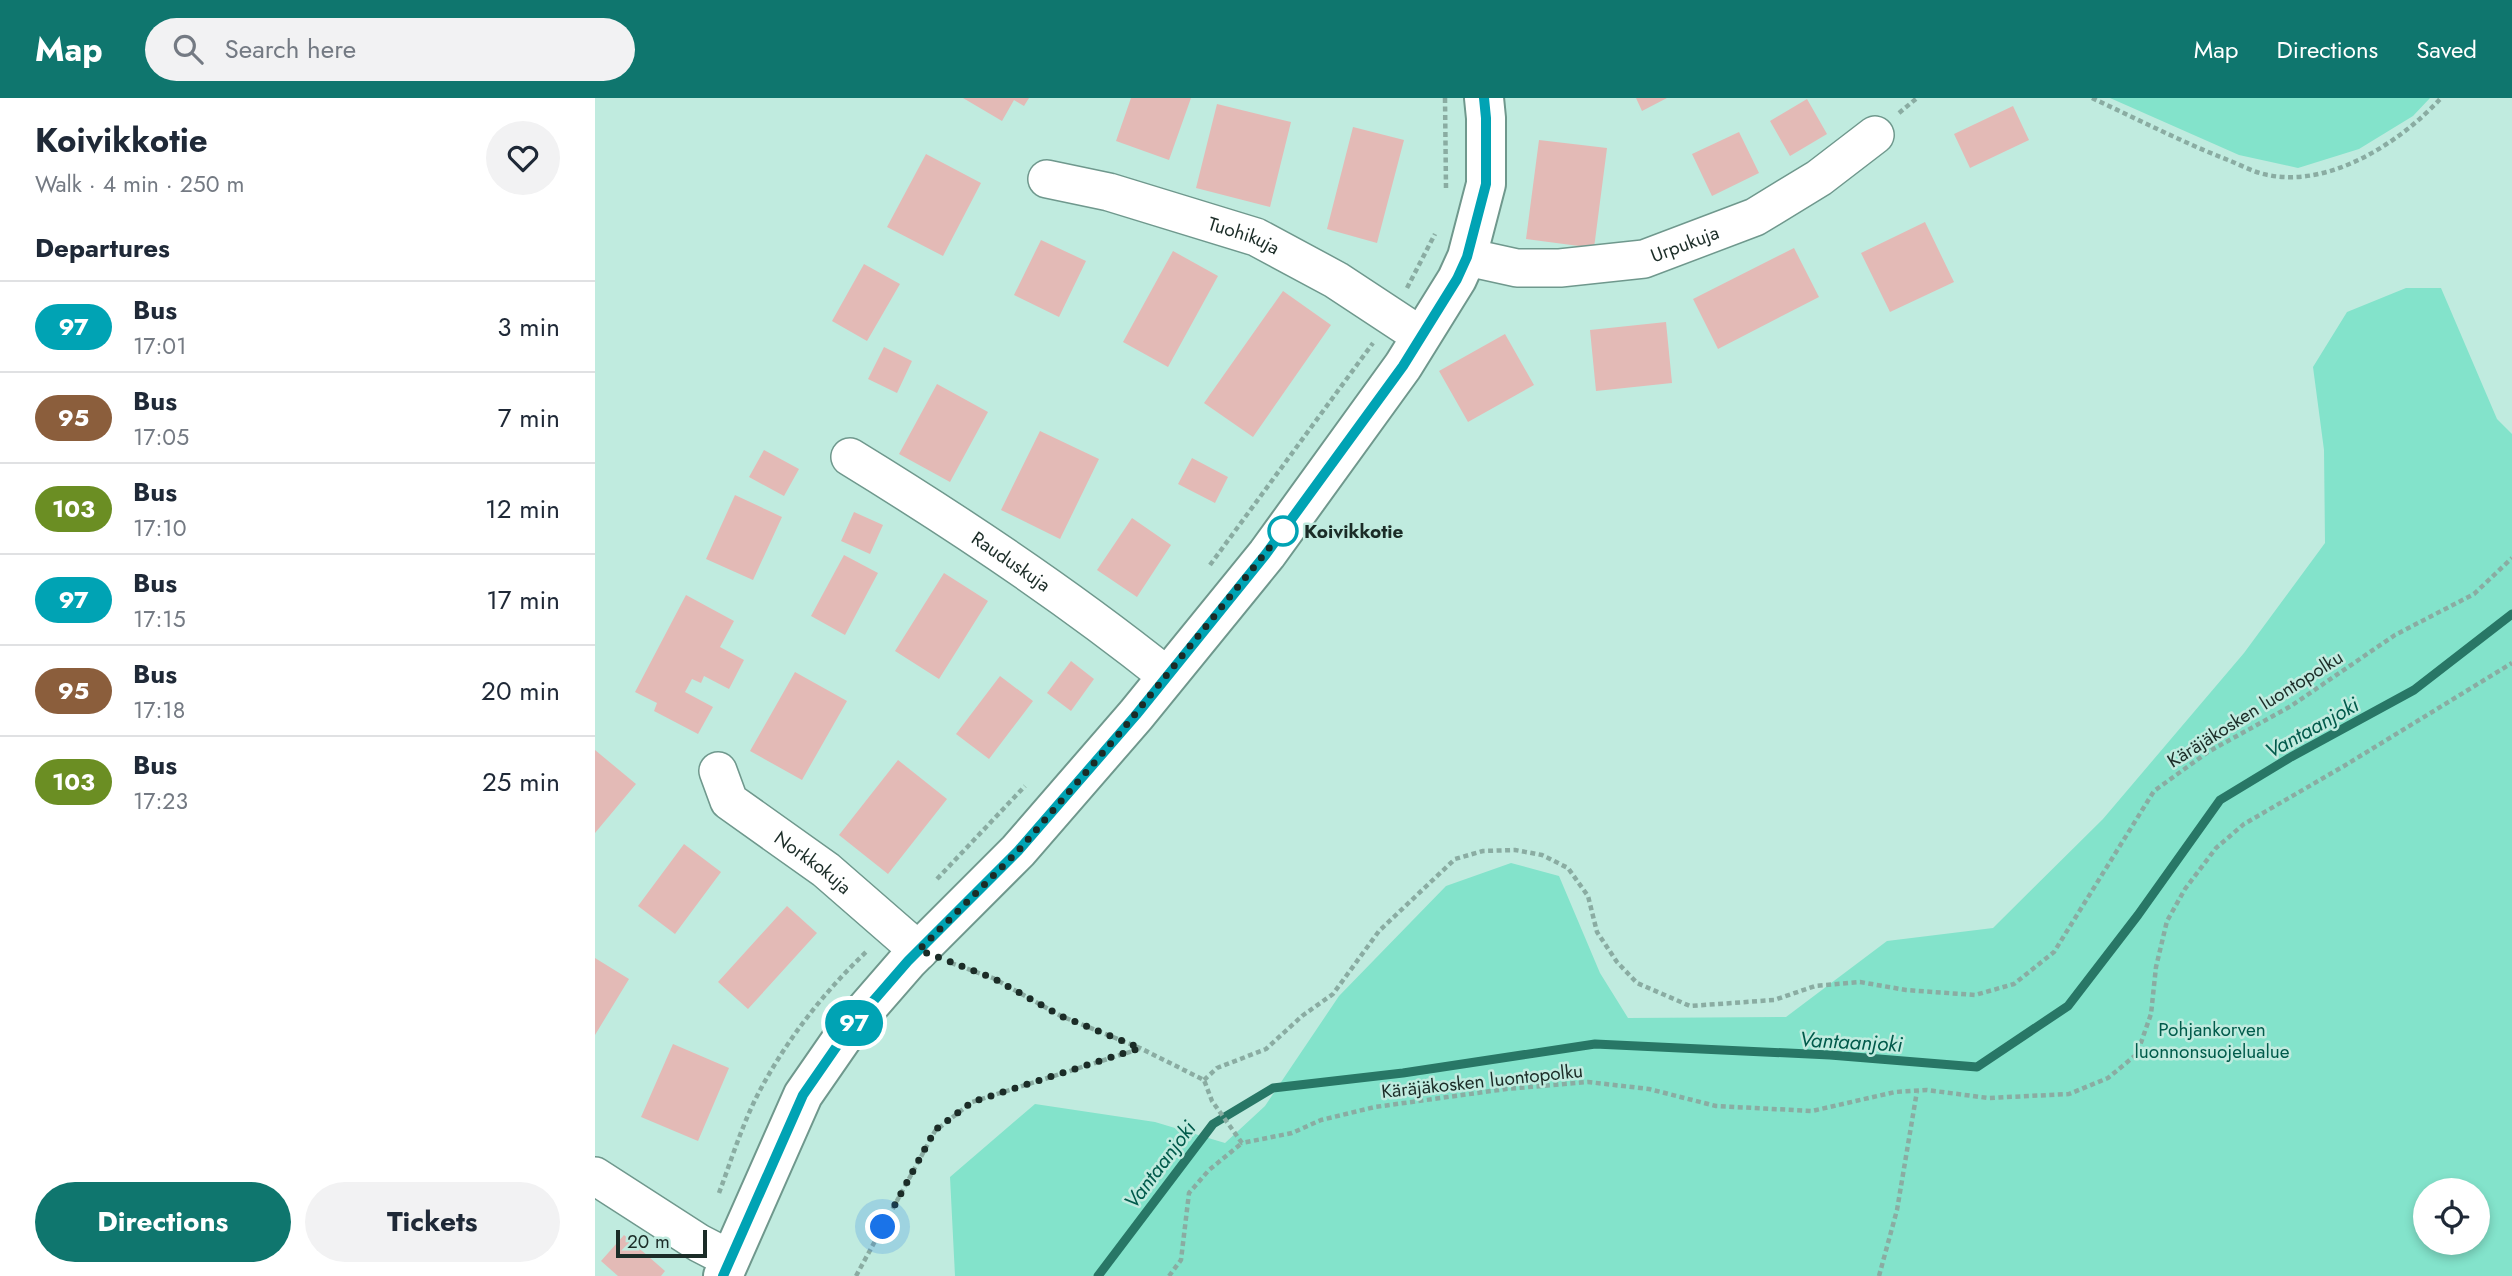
<!DOCTYPE html>
<meta charset="utf-8">
<style>
:root{--surface:#fff;--page:#f2f2f3;--text:#1f2937;--muted:#747a83;--line:#e0e1e3;--accent:#0f766e}
body{margin:0;font-family:Jost,sans-serif;background:var(--page);color:var(--text);height:100vh;display:flex;flex-direction:column;font-size:26px;white-space:nowrap}
*{box-sizing:border-box;margin:0}
p{font-size:23px;color:var(--muted)}
.icon{flex:none;width:38px;height:38px;fill:none;stroke:currentColor;stroke-width:2;stroke-linecap:round;stroke-linejoin:round}
.map{position:relative;flex:1;overflow:hidden}
.sheet{display:flex;flex-direction:column;background:var(--surface);width:595px}
.sheet>*{flex:none}
.badge{padding:0 14px;border-radius:23px;font-size:24px;line-height:46px}
.buttons{position:absolute;left:1818px;top:1080px;display:grid;gap:14px}
.buttons a{display:grid;place-items:center;width:77px;height:77px;border-radius:50%;background:var(--surface);box-shadow:0 4px 10px #0003;font-size:35px}
.scale{position:absolute;left:21px;bottom:18px;width:91px;box-sizing:border-box;padding-left:7px;border:4px solid #1b2c27;border-top:0;font-size:19px;line-height:24px;white-space:nowrap;color:#1b2c27;-webkit-text-stroke:5px #c0ebdf;paint-order:stroke}
.you{position:absolute;width:35px;height:35px;margin:-18px;border:5px solid #fff;border-radius:50%;background:#1a73e8;box-shadow:0 0 0 10px #1a73e833}
.map>.badge{position:absolute;translate:-50% -50%;box-shadow:0 0 0 4px #fff}
h2{padding:0 35px;font-size:26px;line-height:63px}
.round{display:grid;place-items:center;flex:none;width:74px;height:74px;border-radius:37px;background:var(--page)}
.head{display:flex;align-items:center;justify-content:space-between;height:119px;padding:0 35px}
h1{font-size:33px;font-weight:700;line-height:52px}
.cta{display:flex;gap:14px;margin-top:auto;padding:14px 35px}
.cta a{flex:1;height:80px;border-radius:42px;background:var(--accent);color:#fff;font-size:28px;font-weight:700;line-height:80px;text-align:center}
.cta a+a{background:var(--page);color:var(--text)}
ul{padding:0;list-style:none}
li{display:flex;align-items:center;gap:21px;height:91px;padding:0 35px;border-top:2px solid var(--line)}
li div{flex:1}
li b{display:block;font-size:26px}
li em{font-style:normal}
li .badge{min-width:77px;font-weight:700;text-align:center}
header{display:flex;align-items:center;gap:42px;box-sizing:border-box;height:98px;padding:0 35px;background:var(--accent);color:#fff}
header strong{font-size:33px}
nav{display:flex;gap:38px;margin-inline-start:auto;font-size:24px}
.search{width:490px;height:63px;background:var(--page);display:flex;align-items:center;gap:18px;box-sizing:border-box;padding:0 24px;border-radius:38px;color:var(--muted);font-size:26px}
main{display:flex;flex:1;min-height:0}
.map>svg:first-child{display:block}
.green{fill:#83e3cb;fill-rule:evenodd}
.lines{fill:none;stroke-linecap:round;stroke-linejoin:round}
.stream{stroke:#287766;stroke-width:9}
.building{fill:#e3bab6}
.minor-casing{stroke:#6f988d;stroke-width:40}
.tertiary-casing{stroke:#6f988d;stroke-width:42}
.path{stroke:#8aaca2;stroke-width:4.5;stroke-dasharray:5 3.5;stroke-linecap:butt}
.minor{stroke:#fff;stroke-width:37}
.tertiary{stroke:#fff;stroke-width:38}
.line-casing{stroke:#fff;stroke-width:16}
.line{stroke:#00a3b4;stroke-width:10}
.walk{stroke:#1b2c27;stroke-width:7;stroke-dasharray:0 12.6}
.stop-dot{fill:#fff;stroke:#00a3b4;stroke-width:3.5}
.labels{text-anchor:middle;dominant-baseline:central;stroke-width:5;stroke-linejoin:round;paint-order:stroke}
.street-label{font-size:19px;fill:#1b2c27;stroke:#c0ebdf}
.stop-label{font-size:19px;font-weight:bold;fill:#1b2c27;stroke:#c0ebdf;text-anchor:start}
.park-label{font-size:19px;fill:#015b4b;stroke:#c0ebdf}
.water-label{font-size:21px;font-style:italic;fill:#015a4b;stroke:#c0ebdf}
</style>
<header>
<strong>Map</strong>
<div class="search"><svg class="icon" aria-label="search" viewBox="0 0 24 24"><circle cx="10" cy="10" r="6"/><path d="M15 15l6 6"/></svg>Search here</div>
<nav><a>Map</a><a>Directions</a><a>Saved</a></nav>
</header>
<main>
<section class="sheet">
<div class="head"><div><h1>Koivikkotie</h1><p>Walk · 4 min · 250 m</p></div><a class="round"><svg class="icon" aria-label="heart" viewBox="0 0 24 24"><path d="M12 20l-8-8c-3-5 5-10 8-4 3-6 11-1 8 4z"/></svg></a></div>
<h2>Departures</h2>
<ul>
<li><span class="badge" style="background:#00a3b4;color:#fff">97</span><div><b>Bus</b><p>17:01</p></div><em>3 min</em></li>
<li><span class="badge" style="background:#8b5e3c;color:#fff">95</span><div><b>Bus</b><p>17:05</p></div><em>7 min</em></li>
<li><span class="badge" style="background:#6b8e23;color:#fff">103</span><div><b>Bus</b><p>17:10</p></div><em>12 min</em></li>
<li><span class="badge" style="background:#00a3b4;color:#fff">97</span><div><b>Bus</b><p>17:15</p></div><em>17 min</em></li>
<li><span class="badge" style="background:#8b5e3c;color:#fff">95</span><div><b>Bus</b><p>17:18</p></div><em>20 min</em></li>
<li><span class="badge" style="background:#6b8e23;color:#fff">103</span><div><b>Bus</b><p>17:23</p></div><em>25 min</em></li>
</ul>
<div class="cta"><a>Directions</a><a>Tickets</a></div>
</section>
<div class="map">
<svg width="1917" height="1178" viewBox="0 0 1917 1178">
<rect width="100%" height="100%" fill="#c0ebdf"/>
<path class="green" d="M1515 0H1835L1818 18 1764 51 1703 70 1644 57Z
M1811 190H1846L1902 321 1917 336V1178H360L355 1079 440 1006 560 1024 630 1045 670 1008 744 898 851 788 916 765 964 778 1005 875 1033 920 1191 919 1292 843 1398 830 1508 721 1649 555 1730 445 1729 352 1718 269 1752 214ZM1883 1092V1144H1830V1092Z"/>
<g class="lines">
<path class="stream" d="M503 1178 618 1026 678 990 808 975 1000 946 1235 957 1382 969 1473 908 1543 817 1625 702 1696 659 1819 592 1917 516"/>
</g>
<path class="building" d="M368 0H434L429 8 419 2 407 23Z
M536 0H596L574 62 521 43Z
M1041 0H1072L1047 13Z
M1212 1 1232 36 1195 58 1175 23Z
M622 6 696 24 675 109 601 90Z
M1418 8 1434 42 1375 70 1359 36Z
M758 29 809 42 782 145 732 131Z
M1144 34 1164 75 1117 98 1097 56Z
M944 42 1012 50 999 150 931 141Z
M331 56 386 85 348 158 292 129Z
M1330 124 1359 184 1295 214 1266 155Z
M446 142 491 163 464 219 419 197Z
M1199 150 1224 199 1123 251 1098 201Z
M578 153 623 178 573 269 528 244Z
M269 166 305 186 272 243 237 223Z
M688 193 736 227 658 339 609 305Z
M1071 224 1077 285 1001 293 995 232Z
M910 236 939 287 873 324 844 273Z
M289 249 317 263 302 295 273 281Z
M342 286 393 314 355 384 304 356Z
M445 333 504 361 465 441 406 412Z
M169 352 204 371 189 398 154 379Z
M597 360 633 379 620 405 583 386Z
M140 397 187 419 158 482 111 461Z
M259 414 288 427 275 456 246 443Z
M537 420 576 447 542 499 502 472Z
M249 457 283 475 250 537 216 518Z
M349 475 393 503 344 581 300 553Z
M91 497 139 523 125 549 149 562 134 591 109 578 106 585 97 581 90 594 118 609 103 636 59 613 62 605 40 594Z
M476 563 499 581 476 613 452 595Z
M200 574 252 603 207 682 155 653Z
M405 578 438 603 394 661 361 636Z
M0 652 41 686 0 735Z
M303 662 352 701 293 776 244 737Z
M89 746 126 774 80 836 43 808Z
M192 808 222 835 153 911 123 884Z
M0 860 34 881 0 937Z
M78 946 134 970 103 1043 46 1019Z
M29 1137 70 1173 66 1178H23L6 1163Z"/>
<g class="lines">
<g class="minor-casing">
<g id="minor">
<path id="s1" d="M452 81 514 94 661 139 741 182 826 238"/>
<path id="s2" d="M872 159 922 170H965L1049 161 1160 119 1224 80 1280 37"/>
<path id="s3" d="M255 359C366 427 471 497 572 578"/>
<path id="s4" d="M123 673 134 703 231 772 324 853"/>
<path d="M0 1078 104 1145 135 1161"/>
</g>
</g>
<g class="tertiary-casing">
<path id="tertiary" d="M128 1178 208 997 253 932 313 863 423 753 541 617 672 456 808 268 862 181 872 159 891 86V20L889 0"/>
</g>
<path class="path" d="M850 0 851 90
M1497 0C1542 21 1587 44 1633 62 1646 67 1660 75 1673 77 1735 90 1806 44 1846 0
M1304 15 1322 0
M812 190 840 136
M615 467 778 245
M342 781 430 688
M356 865 398 880 466 918 545 950 609 982 617 1003 647 1045 697 1035 726 1022 780 1009 911 991 993 984 1054 991 1121 1008 1217 1013 1300 994 1332 992 1393 1000 1474 996 1513 980 1542 956 1556 916 1561 869 1572 823 1590 791 1621 750 1649 726 1749 668 1917 565
M609 982 622 970 671 951 707 918 738 896 784 833 860 761 888 753 920 752 947 757 973 770 993 798 1002 834 1022 864 1042 885 1095 908 1179 902 1220 888 1265 884 1311 892 1380 897 1419 886 1459 854 1559 693 1613 654 1696 608 1800 537 1879 496 1917 460
M124 1095C136 1063 147 1027 163 996 192 941 228 895 273 852
M261 1178 340 1033 377 1004 544 951
M574 1178 586 1162 594 1095 614 1072 647 1045
M1284 1178 1302 1112 1322 993"/>
<use href="#minor" class="minor"/>
<use href="#tertiary" class="tertiary"/>
</g>
<g class="lines">
<g class="line-casing">
<path id="line" d="M128 1178 208 997 253 932 313 863 423 753 541 617 671 456 808 268 862 181 872 159 891 86V20L889 0"/>
</g>
<use href="#line" class="line"/>
<path class="walk" d="M288 1129 340 1032 377 1004 545 950 466 918 398 880 324 852 423 753 524 636 688 433"/>
</g>
<circle class="stop-dot" cx="688" cy="433" r="14"/>
<g class="labels">
<g class="street-label">
<text stroke="none"><textPath href="#s1" startOffset="205">Tuohikuja</textPath></text>
<text stroke="none"><textPath href="#s2" startOffset="222">Urpukuja</textPath></text>
<text stroke="none"><textPath href="#s3" startOffset="192">Rauduskuja</textPath></text>
<text transform="translate(1660 611) rotate(-32)">Käräjäkosken luontopolku</text>
<text stroke="none"><textPath href="#s4" startOffset="136">Norkkokuja</textPath></text>
<text transform="translate(887 983) rotate(-6)">Käräjäkosken luontopolku</text>
</g>
<g class="stop-label">
<text x="709" y="433">Koivikkotie</text>
</g>
<g class="park-label">
<text x="1617" y="931">Pohjankorven<tspan x="1617" dy="22">luonnonsuojelualue</tspan></text>
</g>
<g class="water-label">
<text transform="translate(1717 630) rotate(-29)">Vantaanjoki</text>
<text transform="translate(1256 944) rotate(3)">Vantaanjoki</text>
<text transform="translate(565 1067) rotate(-53)">Vantaanjoki</text>
</g>
</g>
</svg>
<div class="buttons">
<a><svg class="icon" aria-label="locate" viewBox="0 0 24 24"><circle cx="12" cy="12" r="6"/><path d="M12 2v4M12 18v4M2 12h4M18 12h4"/></svg></a>
</div>
<div class="scale">20 m</div>
<div class="you" style="left:288px;top:1129px"></div>
<b class="badge" style="left:259px;top:925px;background:#00a3b4;color:#fff">97</b>
</div>
</main>
